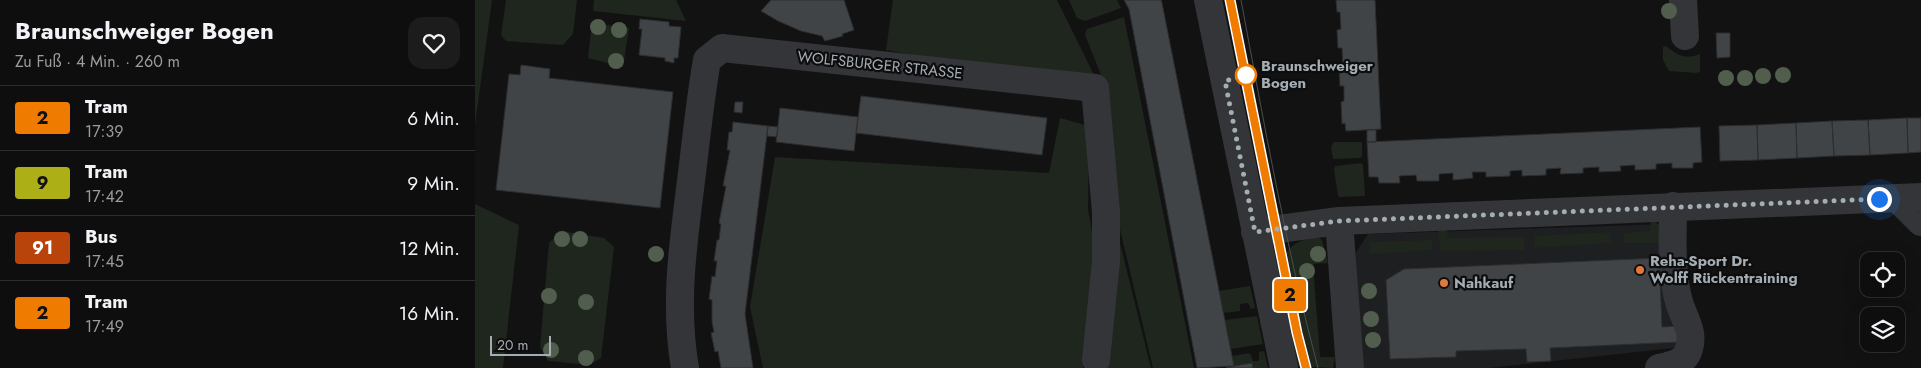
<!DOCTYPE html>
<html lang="de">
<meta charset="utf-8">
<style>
:root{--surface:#0e0e0e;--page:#1c1c1c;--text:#f1f3f6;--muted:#9b9c9e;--line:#2e2e2e}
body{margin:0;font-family:Jost,sans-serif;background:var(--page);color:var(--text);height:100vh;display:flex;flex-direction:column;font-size:19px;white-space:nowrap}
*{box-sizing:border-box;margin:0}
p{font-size:16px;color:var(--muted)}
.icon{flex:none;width:28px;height:28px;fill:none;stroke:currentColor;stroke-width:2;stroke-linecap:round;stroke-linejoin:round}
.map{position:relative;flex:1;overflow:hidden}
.details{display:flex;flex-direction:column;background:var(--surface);width:475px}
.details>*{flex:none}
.badge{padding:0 10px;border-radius:4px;font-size:18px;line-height:32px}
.fabs{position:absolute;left:1385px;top:252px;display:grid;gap:10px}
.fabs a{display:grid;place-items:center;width:45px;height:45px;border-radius:10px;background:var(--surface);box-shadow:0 5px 20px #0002,0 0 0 1px var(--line);font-size:25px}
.scale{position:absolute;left:15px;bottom:12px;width:61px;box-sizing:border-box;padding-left:5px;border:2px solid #a4adb3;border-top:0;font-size:14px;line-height:18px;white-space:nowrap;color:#a4adb3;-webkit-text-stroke:4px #0d0d0e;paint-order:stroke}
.you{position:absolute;width:25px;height:25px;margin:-12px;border:4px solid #fff;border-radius:50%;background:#1a73e8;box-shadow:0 0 0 8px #1a73e833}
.map>.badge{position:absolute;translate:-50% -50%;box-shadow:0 0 0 2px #fff}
.round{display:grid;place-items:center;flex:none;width:52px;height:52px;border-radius:15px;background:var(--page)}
.summary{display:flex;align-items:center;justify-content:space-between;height:85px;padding:0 15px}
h1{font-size:24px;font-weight:700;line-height:38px}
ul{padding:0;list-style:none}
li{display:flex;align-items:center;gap:15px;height:65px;padding:0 15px;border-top:1px solid var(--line)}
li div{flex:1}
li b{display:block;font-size:19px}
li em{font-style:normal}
li .badge{min-width:55px;font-weight:700;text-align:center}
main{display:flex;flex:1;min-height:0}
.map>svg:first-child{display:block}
.built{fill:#1e1f20}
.green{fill:#1f261e}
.building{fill:#414446;stroke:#2c2d2f}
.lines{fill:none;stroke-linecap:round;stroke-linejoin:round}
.minor{stroke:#333538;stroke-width:28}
.tram{stroke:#4a4e51;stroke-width:1}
.tree{fill:#515e4d}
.line-casing{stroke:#fff;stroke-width:11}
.line{stroke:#ef7c00;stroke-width:8}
.walk{stroke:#a4adb3;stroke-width:5;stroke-dasharray:0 9}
.stop-dot{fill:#fff;stroke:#ef7c00;stroke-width:2.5}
.poi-dot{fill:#e2793b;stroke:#0d0d0e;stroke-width:2}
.labels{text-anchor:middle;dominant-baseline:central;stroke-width:4.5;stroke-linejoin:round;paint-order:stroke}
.street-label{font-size:15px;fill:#a4adb3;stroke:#0d0d0e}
.stop-label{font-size:15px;font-weight:bold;fill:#a4adb3;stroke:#0d0d0e;text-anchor:start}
.poi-label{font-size:15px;font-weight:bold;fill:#a4adb3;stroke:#0d0d0e;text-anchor:start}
</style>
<main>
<section class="details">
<div class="summary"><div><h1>Braunschweiger Bogen</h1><p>Zu Fuß · 4 Min. · 260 m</p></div><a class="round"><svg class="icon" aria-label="heart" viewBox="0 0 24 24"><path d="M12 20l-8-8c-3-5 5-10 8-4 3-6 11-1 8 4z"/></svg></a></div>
<ul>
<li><span class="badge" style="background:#ef7c00;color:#111">2</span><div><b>Tram</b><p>17:39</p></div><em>6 Min.</em></li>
<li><span class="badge" style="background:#adaf17;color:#111">9</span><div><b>Tram</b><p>17:42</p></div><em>9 Min.</em></li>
<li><span class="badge" style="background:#b8430b;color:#fff">91</span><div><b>Bus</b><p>17:45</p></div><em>12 Min.</em></li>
<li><span class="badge" style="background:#ef7c00;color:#111">2</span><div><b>Tram</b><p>17:49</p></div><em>16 Min.</em></li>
</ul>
</section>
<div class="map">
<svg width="1446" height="368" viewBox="0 0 1446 368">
<rect width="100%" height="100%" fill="#121213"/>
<path class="built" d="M1194 224 1208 347 1014 368H876L878 257 893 234Z"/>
<path class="green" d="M0 0H17L0 125Z
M31 0H102L98 34 88 45 31 41 26 35Z
M119 0H201L211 21 118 11Z
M418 0H582L622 81 640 223 676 368H633L637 224 620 88 411 50Z
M594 0H642L646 8 610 21 602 18Z
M649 17 719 368H678L643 221 628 80 610 35 612 29Z
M117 23 154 28 148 67 113 58Z
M1191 46C1202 55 1210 60 1225 54V72L1221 73 1194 71 1188 60V47Z
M585 118 614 126 613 209 619 243 608 368H288L275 307 300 157 574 173Z
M859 142H887V156L885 158 858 159 856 147Z
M886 163 888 165 890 196 864 197 863 195 859 170 860 166Z
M0 204 44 225 28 368H0Z
M1176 217C1184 224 1189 232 1189 243H1148L1149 233 1175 231Z
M963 226H971L973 238 1050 237 1049 250 965 251Z
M86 231 129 238 139 247 126 358 114 365 73 361 65 347 74 243Z
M1135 232 1136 243 1059 248 1060 236Z
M842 237 847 240 853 263 838 264 845 357H860L858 368 822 366 802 267C814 247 818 241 842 237Z
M957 240 958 250 895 254 894 242Z
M775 286 780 308 776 309 773 303 765 304V311L749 313 744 291Z
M782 316 788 344 756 349 750 320Z
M789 351 793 368H778L777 363 759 366 757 356 775 353 778 361H784V352Z"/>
<path class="building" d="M296 0H369L379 30 367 34 368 36 350 41 347 36 326 31 303 21 286 11Z
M649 0H686L687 3 759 366 722 368 654 9Z
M861 0H900L906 129 871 131 870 123 867 124 866 102 869 101V86H865L864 67 868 66 867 48H863L862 30 866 29 865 12H862Z
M165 19 194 22V26L206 27 203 58H199V63L190 61V58L164 55 167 29H164Z
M1241 33H1255V57L1242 58Z
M46 65 75 69 74 78 198 92 185 208 21 190 34 74 45 75Z
M386 96 572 118 567 155 381 133Z
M260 102H268L267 113 259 112Z
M305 108 383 117 379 151 301 142Z
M1432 118H1446V152L1433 153Z
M1432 118 1433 153 1395 155 1393 120Z
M1393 120 1395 155 1359 156 1357 121Z
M1357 121 1359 156 1322 158 1321 123Z
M258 122 293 126 270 314 278 368H246L243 351 240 352 236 333 239 332 237 322V300L234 299 237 276 240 277 242 261H239L242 240H244L246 224 244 223 251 186H248L255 150H252L254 132H257Z
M1321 123 1322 158 1283 160 1282 125Z
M1282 125 1283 160 1245 161 1244 126Z
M293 126 303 127 302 137 292 136Z
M1225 127 1227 162 1218 163V168H1197V163L1181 164V169L1160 170V165L1145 166 1146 171 1124 172V167L1108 168V173L1085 174 1086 168 1071 169V175L1047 176V170L1035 171V176L1011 177V172H997L998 178 978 180V173L964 174V181H942L941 175 924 176 925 183H904L903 177H894L892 142Z
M892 130H901V142H892Z
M1184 258 1187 327 1204 326 1205 342 1075 348 1076 361 1052 362 1051 349 981 351V357L915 359 911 280 929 269Z
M777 363 778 368H751L759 366Z"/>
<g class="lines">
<path class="minor" d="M733 0 809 368
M1208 0 1210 36
M1422 198 1446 222
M864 221 875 368
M780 232 864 221 1446 197
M210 368C199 304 208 245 216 181 221 141 225 100 232 60L247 48 620 88 631 212V261L621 360
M1184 368C1197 365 1210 363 1214 349 1219 332 1210 320 1205 305 1195 274 1198 238 1198 206"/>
<path class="tram" d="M755 0 822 333 831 368
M766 0C789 123 811 247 843 368"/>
</g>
<g class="tree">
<circle cx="1194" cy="11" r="8"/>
<circle cx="123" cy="27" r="8"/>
<circle cx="144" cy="30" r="8"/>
<circle cx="141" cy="61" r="8"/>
<circle cx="1308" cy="75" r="8"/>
<circle cx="1288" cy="76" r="8"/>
<circle cx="1251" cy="78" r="8"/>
<circle cx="1270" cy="78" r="8"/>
<circle cx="87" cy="239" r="8"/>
<circle cx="105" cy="239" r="8"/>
<circle cx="181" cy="254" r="8"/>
<circle cx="843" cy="254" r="8"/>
<circle cx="832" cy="271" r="8"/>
<circle cx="894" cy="291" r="8"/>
<circle cx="74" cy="296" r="8"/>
<circle cx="111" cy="302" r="8"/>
<circle cx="896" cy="319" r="8"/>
<circle cx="898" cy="340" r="8"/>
<circle cx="76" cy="350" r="8"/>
<circle cx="111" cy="358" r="8"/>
</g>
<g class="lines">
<g class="line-casing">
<path id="line" d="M755 0 822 333 831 368"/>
</g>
<use href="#line" class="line"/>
<path class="walk" d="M771 75 750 81 780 232 864 221 1404 199"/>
</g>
<circle class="stop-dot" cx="771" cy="75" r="10"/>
<g class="poi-dot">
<circle cx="1165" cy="270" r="5"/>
<circle cx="969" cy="283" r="5"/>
</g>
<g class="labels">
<g class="street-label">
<text transform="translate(405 65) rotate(6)">WOLFSBURGER STRASSE</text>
</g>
<g class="stop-label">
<text x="786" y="66">Braunschweiger<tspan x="786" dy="17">Bogen</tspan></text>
</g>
<g class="poi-label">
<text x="1175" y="261">Reha-Sport Dr.<tspan x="1175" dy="17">Wolff Rückentraining</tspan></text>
<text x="979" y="283">Nahkauf</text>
</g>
</g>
</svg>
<div class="fabs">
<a><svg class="icon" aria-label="locate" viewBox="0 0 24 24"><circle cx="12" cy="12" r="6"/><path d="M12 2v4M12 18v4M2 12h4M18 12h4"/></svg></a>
<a><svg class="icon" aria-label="layers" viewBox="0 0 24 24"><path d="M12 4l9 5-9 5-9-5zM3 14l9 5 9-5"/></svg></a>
</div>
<div class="scale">20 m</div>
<div class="you" style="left:1404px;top:199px"></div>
<b class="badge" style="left:815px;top:295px;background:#ef7c00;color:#111">2</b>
</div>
</main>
